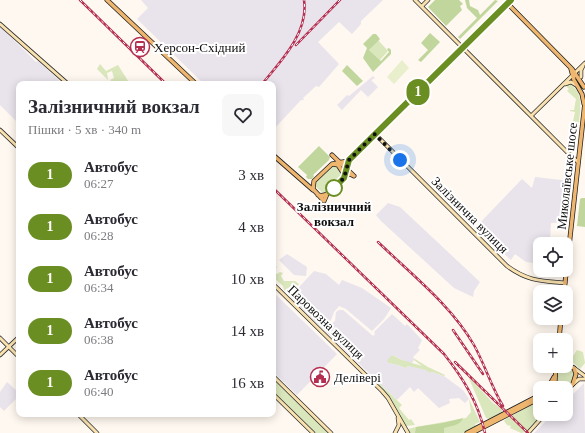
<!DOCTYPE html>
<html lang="uk">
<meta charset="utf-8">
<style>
:root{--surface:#fff;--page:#f7f7f7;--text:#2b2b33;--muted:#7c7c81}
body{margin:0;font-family:Georgia,serif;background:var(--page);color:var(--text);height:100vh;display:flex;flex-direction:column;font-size:15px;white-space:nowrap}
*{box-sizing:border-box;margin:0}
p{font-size:13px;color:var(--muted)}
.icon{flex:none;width:22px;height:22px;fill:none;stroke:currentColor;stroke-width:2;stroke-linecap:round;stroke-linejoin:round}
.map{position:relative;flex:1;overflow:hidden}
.side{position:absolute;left:16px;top:81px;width:260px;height:336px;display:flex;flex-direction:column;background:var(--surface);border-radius:8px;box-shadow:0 2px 10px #0003}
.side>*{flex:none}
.badge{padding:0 8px;border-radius:13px;font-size:14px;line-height:26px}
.tools{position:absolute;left:533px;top:237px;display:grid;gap:8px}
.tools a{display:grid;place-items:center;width:40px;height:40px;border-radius:8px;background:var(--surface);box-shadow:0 2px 10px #0003;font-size:20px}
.you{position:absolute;width:20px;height:20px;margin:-10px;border:3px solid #fff;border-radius:50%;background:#1a73e8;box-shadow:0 0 0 6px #1a73e833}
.map>.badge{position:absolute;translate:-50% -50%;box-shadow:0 0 0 2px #fff}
.round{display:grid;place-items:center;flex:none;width:42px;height:42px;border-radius:8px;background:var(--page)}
.overview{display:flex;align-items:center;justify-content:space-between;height:68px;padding:0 12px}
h1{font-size:19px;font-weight:700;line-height:30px}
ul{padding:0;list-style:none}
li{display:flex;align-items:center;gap:12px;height:52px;padding:0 12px}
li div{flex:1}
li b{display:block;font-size:15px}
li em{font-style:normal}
li .badge{min-width:44px;font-weight:700;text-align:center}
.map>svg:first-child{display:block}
.industrial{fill:#e9e3ec}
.green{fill:#dae6bb}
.forest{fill:#c1d69c}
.pitch{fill:#e9eecc}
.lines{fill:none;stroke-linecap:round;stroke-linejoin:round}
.secondary-casing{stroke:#303030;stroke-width:4.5}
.primary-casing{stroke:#1f1f1f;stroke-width:5}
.secondary{stroke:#f9e2af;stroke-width:3}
.primary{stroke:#efb66f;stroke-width:3.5}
.rail-casing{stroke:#b42f50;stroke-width:2.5}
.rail{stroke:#fff;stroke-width:1;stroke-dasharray:3;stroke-linecap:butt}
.line-casing{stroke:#fff;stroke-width:9}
.line{stroke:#6b8e23;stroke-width:6}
.walk{stroke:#0e0e0e;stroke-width:4;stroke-dasharray:0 7.2}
.stop-dot{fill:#fff;stroke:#6b8e23;stroke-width:2}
.labels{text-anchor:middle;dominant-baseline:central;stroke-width:4;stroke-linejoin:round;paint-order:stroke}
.poi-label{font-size:13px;fill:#0e0e0e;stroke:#fff;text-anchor:start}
.street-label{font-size:13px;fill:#0e0e0e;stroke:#fff}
.stop-label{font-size:13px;font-weight:bold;fill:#0e0e0e;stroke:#fff}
</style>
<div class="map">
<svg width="585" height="433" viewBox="0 0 585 433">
<rect width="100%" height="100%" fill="#fef8f0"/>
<path class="industrial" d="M141 0H383L361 21V24L352 34 339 22 318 42 339 64 319 87 316 86 303 98 304 100H301L273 130V84H204L137 19 148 8Z
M0 26 36 62 38 61 63 84H19V124L0 105Z
M373 76 375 78 371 80 378 87 368 97 361 90 342 110 337 105 347 95 349 96Z
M535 177 570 181 566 222 551 223 550 239 564 240V244H540V264L526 262 515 254 511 260 475 228 522 179 532 188Z
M388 203 400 207 480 282 474 291 473 297 454 288 381 221 376 215Z
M287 254 307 267 306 276 294 275 279 260Z
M314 271 326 274 339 285 342 280 362 288 391 308 384 319 372 331 346 309 339 306 334 312 331 320 323 329 290 297Z
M273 292 337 354 297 395 273 372Z
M339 310H343L373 336 375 334 374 332 392 314 405 326 407 324 422 340 418 348 420 350 413 357 415 359 411 364 392 355 389 363 398 365 406 368 408 366 427 370 430 373 432 372 444 376 463 390 469 399 465 403 459 398 449 399 450 403 439 408 418 388 414 392 410 387 397 400 324 330 335 321 336 312Z
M7 382 19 393V396L4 411 0 407V392Z
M584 383 585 433H534L553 414H566V401Z"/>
<path class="green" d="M378 40 388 51 380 60 369 50Z
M100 64 106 71 118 65 130 84C122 84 116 85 110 80L114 78 112 71 107 73 108 80 97 69Z
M569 84C585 91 580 113 578 128L572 126 575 112 570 111V110H574L576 99 567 91 569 89 566 86Z
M332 165 337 166 342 171 343 176 326 193H323L316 187 315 182Z
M273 263 277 267 274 271 275 273 277 274 280 272 283 273 281 276 284 281H295L299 284 290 294 284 290 283 286 273 277Z
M577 350 583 352 585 363 580 369 566 356V355L571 359Z
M392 355 402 360 422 366 414 360 415 359 428 367 445 375 444 376 432 372 430 373 426 370 408 366 406 368 398 365 389 363 387 361Z
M563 367H569L575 374 574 381 566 389 557 388 556 386 558 373Z
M468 376 493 403 502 409V412L490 419 486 418Z
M273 378 330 433H315L273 392Z
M379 383 402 405 399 408 409 420 411 419 415 425 406 426 387 394 379 386Z
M469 399 480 422 475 424 476 426 463 433H410L408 429 416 427 466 418 471 412Z
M540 400V414H543L528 431 525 430 526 432 521 433 510 428 511 426 507 425 504 421 506 419Z"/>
<path class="forest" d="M435 0H459L463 4 460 6 462 10 446 26 428 7Z
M465 0H469L470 6 478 10 480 15 495 0 498 1 460 39 458 37 477 18 467 8Z
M430 33 440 42 421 62 418 60 428 50 421 43Z
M373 34H376L380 39 369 50 381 61 389 52 387 49 389 48 391 50V54L373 72 363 58 367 48 363 44Z
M347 65 363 81 357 86 342 71Z
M319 146 330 157 329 160 313 175 314 176 312 179H308L306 177 307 175 298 167Z
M582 198H585V227L577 226 580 199Z
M463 418C461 425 451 426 444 428V433H415L416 427 443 423Z"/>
<path class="pitch" d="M402 60 409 68 394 84 387 77Z"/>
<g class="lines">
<g class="secondary-casing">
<path id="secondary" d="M415 0 567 152 578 162
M422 6 428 0
M0 24 68 84
M581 77V70L583 66
M565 84 571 82 576 85
M531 116 585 63
M0 130 19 148
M375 134 507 266C527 281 541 281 565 283
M273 284 382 391 388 398 408 433
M0 338 19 357
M0 355 19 337
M574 368 585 376
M273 376 331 433
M573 384 579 379H585
M273 394 313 433
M78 414 97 433
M395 433 399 425 398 418
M528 433 545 414"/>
</g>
<g class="primary-casing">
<path id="primary" d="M107 0 196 84
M507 3 572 69 584 87
M571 69 574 80 582 94 584 104
M273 155 313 190
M332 155 353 175
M333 164 338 165 344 174
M344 178 349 160 511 0
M327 194 324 201 313 189 314 181 332 164 348 161
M318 195C331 199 339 178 350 174L354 176
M564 292 585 102
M559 340 561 318
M566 364 574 368 576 374 573 384 566 391
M548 388 554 377
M556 388 555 381 556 366
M467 433 540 395
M472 433 540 398"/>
</g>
<use href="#secondary" class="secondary"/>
<use href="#primary" class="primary"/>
<g class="rail-casing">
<path id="rail" d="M80 0 166 84
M296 45 340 0
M262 84C281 61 309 32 304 0
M273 188 444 354C463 378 478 402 485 433
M378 242C411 274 451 305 474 345 485 365 491 386 503 406
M453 330 483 374
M455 362 528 433"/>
</g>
<use href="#rail" class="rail"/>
</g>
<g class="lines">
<g class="line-casing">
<path id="line" d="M333 189 344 178 349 160 511 0"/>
</g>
<use href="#line" class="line"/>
<path class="walk" d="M334 188 333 189 344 178 349 160 375 134 400 160"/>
</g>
<defs>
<g id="station-ring" transform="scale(1)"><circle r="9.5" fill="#fff" stroke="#b42f50" stroke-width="1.5"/><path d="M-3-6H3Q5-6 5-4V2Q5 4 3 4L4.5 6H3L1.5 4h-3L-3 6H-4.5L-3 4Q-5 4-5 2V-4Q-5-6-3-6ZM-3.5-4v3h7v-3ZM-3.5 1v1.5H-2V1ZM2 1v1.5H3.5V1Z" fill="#b42f50"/></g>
<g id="civic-ring" transform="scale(1)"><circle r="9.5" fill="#fff" stroke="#b42f50" stroke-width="1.5"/><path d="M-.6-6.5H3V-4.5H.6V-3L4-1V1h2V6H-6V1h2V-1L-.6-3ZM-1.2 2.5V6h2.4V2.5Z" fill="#b42f50"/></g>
</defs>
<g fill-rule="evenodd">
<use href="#station-ring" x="140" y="47"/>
<use href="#civic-ring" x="320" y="377"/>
</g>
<circle class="stop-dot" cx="334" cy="188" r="8"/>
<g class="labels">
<g class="poi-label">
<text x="154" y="47">Херсон-Східний</text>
<text x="334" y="377">Делівері</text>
</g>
<g class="street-label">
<text transform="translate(567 176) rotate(-84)">Миколаївське шосе</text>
<text transform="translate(470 215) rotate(45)">Залізнична вулиця</text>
<text transform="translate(326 322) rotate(44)">Паровозна вулиця</text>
</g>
<g class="stop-label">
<text x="334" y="206">Залізничний<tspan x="334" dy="15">вокзал</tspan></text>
</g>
</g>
</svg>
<div class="tools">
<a><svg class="icon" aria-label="locate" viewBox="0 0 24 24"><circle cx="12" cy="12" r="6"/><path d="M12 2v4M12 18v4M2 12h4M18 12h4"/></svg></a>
<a><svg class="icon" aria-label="layers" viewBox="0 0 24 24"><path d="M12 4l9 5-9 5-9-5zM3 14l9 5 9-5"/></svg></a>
<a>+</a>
<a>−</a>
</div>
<div class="you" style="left:400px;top:160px"></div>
<b class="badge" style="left:418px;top:92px;background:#6b8e23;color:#fff">1</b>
<section class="side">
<div class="overview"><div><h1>Залізничний вокзал</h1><p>Пішки · 5 хв · 340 m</p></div><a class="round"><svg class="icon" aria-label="heart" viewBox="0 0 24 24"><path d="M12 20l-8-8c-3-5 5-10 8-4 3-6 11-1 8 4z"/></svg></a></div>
<ul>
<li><span class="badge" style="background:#6b8e23;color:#fff">1</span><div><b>Автобус</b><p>06:27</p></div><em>3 хв</em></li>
<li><span class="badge" style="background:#6b8e23;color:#fff">1</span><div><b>Автобус</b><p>06:28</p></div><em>4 хв</em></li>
<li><span class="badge" style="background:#6b8e23;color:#fff">1</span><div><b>Автобус</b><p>06:34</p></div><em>10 хв</em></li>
<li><span class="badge" style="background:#6b8e23;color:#fff">1</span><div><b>Автобус</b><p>06:38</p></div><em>14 хв</em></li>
<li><span class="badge" style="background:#6b8e23;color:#fff">1</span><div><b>Автобус</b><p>06:40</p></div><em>16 хв</em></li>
</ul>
</section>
</div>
